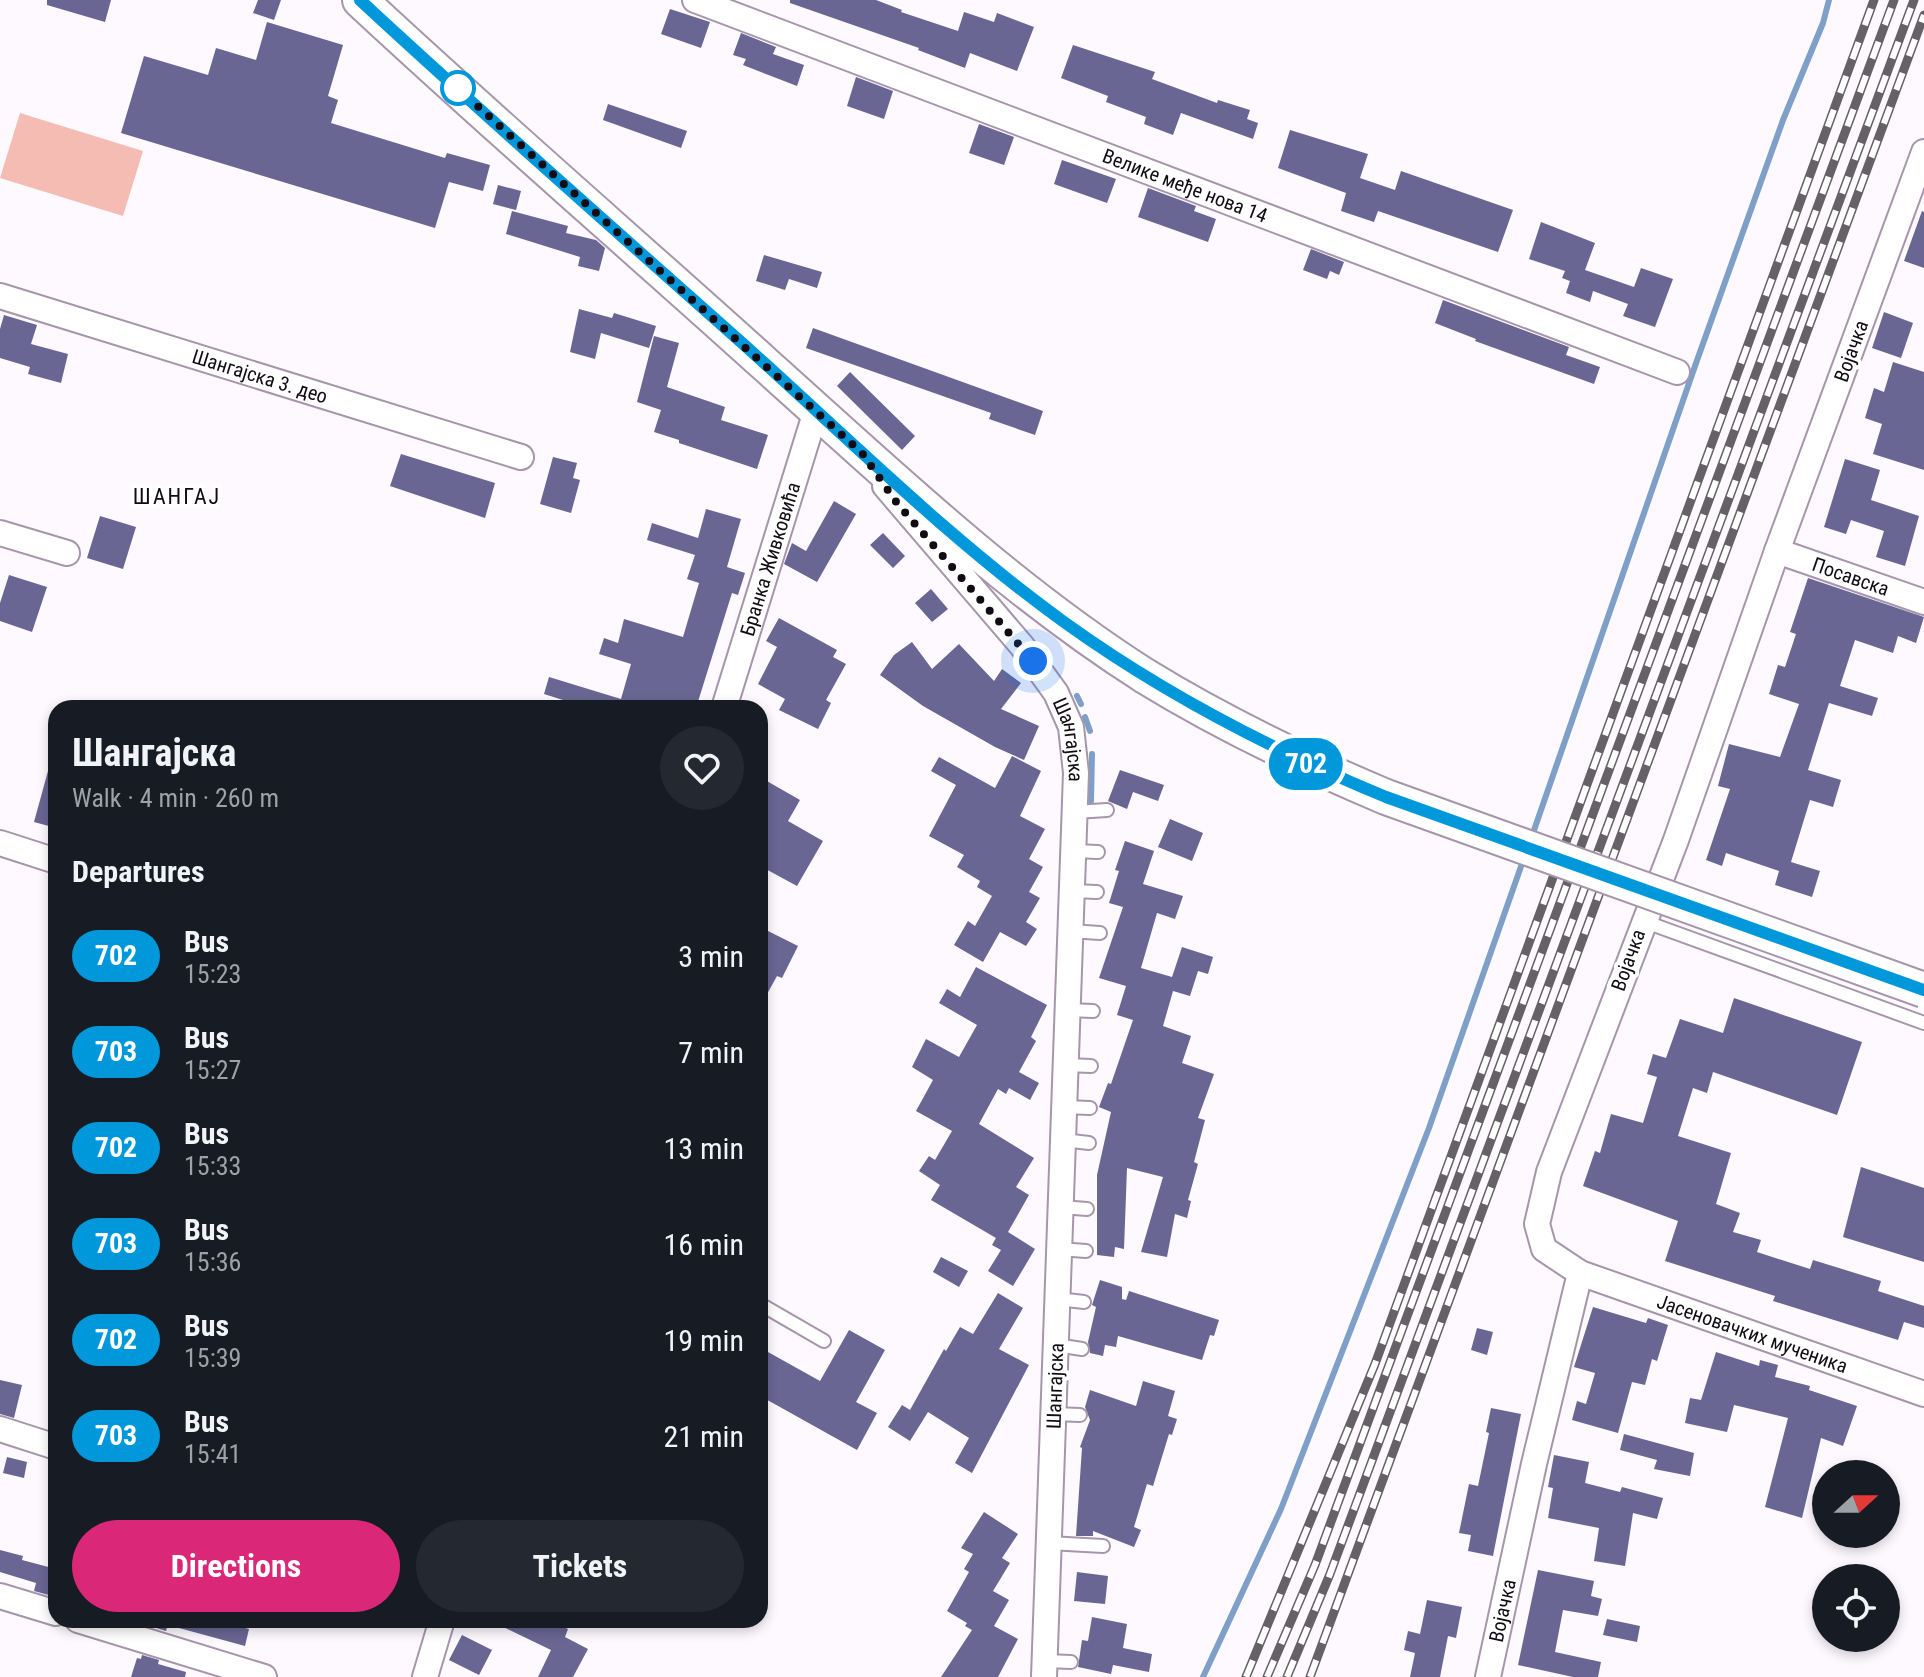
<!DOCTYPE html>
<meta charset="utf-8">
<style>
:root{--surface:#171b24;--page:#242831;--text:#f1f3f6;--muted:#9ea1a6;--accent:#db2777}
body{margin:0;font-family:"Roboto Condensed",sans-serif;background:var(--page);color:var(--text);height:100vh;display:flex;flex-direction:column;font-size:30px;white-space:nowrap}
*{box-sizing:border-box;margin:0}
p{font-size:26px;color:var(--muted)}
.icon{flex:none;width:44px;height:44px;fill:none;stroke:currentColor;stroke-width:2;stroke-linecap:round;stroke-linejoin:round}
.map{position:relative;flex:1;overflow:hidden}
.details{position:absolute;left:48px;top:700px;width:720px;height:928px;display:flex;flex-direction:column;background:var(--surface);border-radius:24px;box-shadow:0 4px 12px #0003}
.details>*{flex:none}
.badge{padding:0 16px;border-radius:26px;font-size:28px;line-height:52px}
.needle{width:52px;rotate:69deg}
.controls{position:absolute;left:1812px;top:1460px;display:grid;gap:16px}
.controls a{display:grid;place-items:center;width:88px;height:88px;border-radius:50%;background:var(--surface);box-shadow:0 4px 12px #0003;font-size:40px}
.you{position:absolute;width:40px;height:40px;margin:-20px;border:6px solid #fff;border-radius:50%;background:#1a73e8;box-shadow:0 0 0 12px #1a73e833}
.map>.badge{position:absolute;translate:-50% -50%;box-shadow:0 0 0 4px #fff}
h2{padding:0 24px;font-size:30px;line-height:72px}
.round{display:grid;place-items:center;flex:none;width:84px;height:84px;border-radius:42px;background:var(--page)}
.summary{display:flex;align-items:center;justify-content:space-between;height:136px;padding:0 24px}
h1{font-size:38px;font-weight:700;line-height:60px}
.action{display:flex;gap:16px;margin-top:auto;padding:16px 24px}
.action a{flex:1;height:92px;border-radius:48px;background:var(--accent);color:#fff;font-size:32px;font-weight:700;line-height:92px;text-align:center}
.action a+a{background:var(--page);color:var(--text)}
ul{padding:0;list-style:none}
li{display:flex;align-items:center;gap:24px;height:96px;padding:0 24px}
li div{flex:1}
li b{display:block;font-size:30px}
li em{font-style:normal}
li .badge{min-width:88px;font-weight:700;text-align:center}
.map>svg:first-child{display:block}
.green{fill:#f5bcb4}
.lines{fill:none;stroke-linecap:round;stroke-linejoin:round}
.stream{stroke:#7ea0c8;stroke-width:6}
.building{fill:#696693}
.lane-casing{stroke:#a795ab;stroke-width:16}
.street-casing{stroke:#a795ab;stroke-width:28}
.secondary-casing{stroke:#a795ab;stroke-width:38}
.lane{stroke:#fff;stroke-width:12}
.street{stroke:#fff;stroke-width:24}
.secondary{stroke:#fff;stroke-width:34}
.rail-casing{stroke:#666167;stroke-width:9}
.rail{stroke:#fff;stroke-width:6;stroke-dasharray:18;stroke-linecap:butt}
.secondary-bridge-casing{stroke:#a795ab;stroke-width:38;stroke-linecap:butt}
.secondary-bridge{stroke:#fff;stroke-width:34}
.line-casing{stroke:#fff;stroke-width:18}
.line{stroke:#0098da;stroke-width:12}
.walk{stroke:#110b13;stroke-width:8;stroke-dasharray:0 14.4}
.stop-dot{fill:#fff;stroke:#0098da;stroke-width:4}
.labels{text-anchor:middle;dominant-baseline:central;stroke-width:8;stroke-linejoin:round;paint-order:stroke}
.street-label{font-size:20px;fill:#110b13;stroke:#fff}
.neighbourhood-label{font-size:22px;letter-spacing:2px;fill:#110b13;stroke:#fff}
</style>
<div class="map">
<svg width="1924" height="1677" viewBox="0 0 1924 1677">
<rect width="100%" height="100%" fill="#fdf9fe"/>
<path class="green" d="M20 113 143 151 123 216 0 178Z"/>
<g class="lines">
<path class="stream" d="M1077 696 1081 704
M1085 717 1090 731
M1091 801 1092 754
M1532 836 1695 366 1783 120 1823 23 1829 0
M1203 1677 1281 1509 1429 1128 1524 858"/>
</g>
<path class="building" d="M47 0H111L105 22 47 5Z
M258 0H281L274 20 253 13Z
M790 0H876L902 10 901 12 958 31 964 12 994 22 997 13 1034 27 1017 71 970 53 965 68 918 50 919 48 790 3Z
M670 9 710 22 701 48 661 34Z
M267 22 343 45 328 96 338 100 331 123 445 158 447 153 490 165 483 191 449 182 435 228 121 133 144 56 208 75 216 48 256 60Z
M741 33 776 47 773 54 804 65 797 86 743 65 746 59 733 55Z
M1073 45 1155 72 1152 79 1217 103 1218 100 1250 110 1247 119 1258 123 1253 139 1181 113 1173 135 1144 124 1146 117 1106 102 1108 96 1061 78Z
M856 77 893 91 884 119 847 106Z
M608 104 687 131 681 148 603 120Z
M979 124 1014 137 1004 165 969 153Z
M1290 130 1368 154 1360 178 1395 190 1401 171 1513 210 1498 252 1378 211 1374 222 1341 211 1346 193 1278 168Z
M1062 160 1116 179 1107 203 1054 184Z
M498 185 521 191 516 210 493 204Z
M1148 188 1196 206 1194 211 1216 219 1208 242 1138 217Z
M512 211 568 226 566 233 596 240 605 248 599 271 578 266 580 257 506 234Z
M1922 211 1924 212V268L1904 261Z
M1541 222 1595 243 1585 270 1634 287 1641 268 1673 279 1655 327 1623 316 1628 304 1593 291 1590 302 1566 293 1570 281 1562 278 1565 271 1529 259Z
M1311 249 1344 262 1339 275 1330 271 1327 279 1303 270Z
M764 255 822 272 817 288 789 279 785 290 756 281Z
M1443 300 1569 347 1566 355 1600 367 1594 384 1475 341 1476 339 1435 323Z
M579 309 612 318 614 313 656 326 649 348 601 333 595 359 570 352Z
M1884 312 1913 323 1901 358 1872 348Z
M4 315 37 325 31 344 68 354 61 383 28 374 30 367 0 358V329Z
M813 328 1043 411 1035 435 989 419 991 413 806 348Z
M654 336 679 343 667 387 725 407 721 420 768 435 757 469 679 443V440L654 432 661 410 637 402Z
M1893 362 1924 372V470L1873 454 1882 424 1865 418 1874 388 1884 392Z
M850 372 915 436 902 450 837 386Z
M401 454 495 483 485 518 390 486Z
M553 457 577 463 573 478 580 480 571 513 540 504Z
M1845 459 1880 470 1871 500 1919 516 1905 566 1876 557 1884 531 1851 520 1846 534 1824 527Z
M834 501 856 514 817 582 784 564 792 543 806 551Z
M706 509 741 519 727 567 745 573 738 595 732 593 696 708H588L544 694 549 677 621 699 631 664 599 654 604 638 618 643 624 619 683 637 699 583 687 579 695 555 647 540 652 523 698 538Z
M100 516 136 527 123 569 87 558Z
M883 533 905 556 893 568 870 545Z
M9 575 47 587 32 632 0 621V603Z
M1808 578 1924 617 1916 643 1898 636 1893 653 1855 640 1840 686 1878 698 1872 716 1829 703 1808 770 1841 780 1833 807 1810 800 1791 862 1820 871 1812 897 1775 885 1779 871 1726 853 1722 866 1706 860 1730 789 1718 786 1729 744 1780 757 1799 704 1769 694 1778 665 1785 667 1796 634 1790 632Z
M931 589 948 609 932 622 915 603Z
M779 618 837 650 833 657 846 664 826 700 831 703 818 729 779 710 785 699 758 684 777 647 766 641Z
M912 642 932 669 959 644 994 681 1002 669 1021 683 1001 709 1039 726 1024 760 995 747 923 706 880 675 894 655Z
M1012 756 1041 771 1020 816 1045 829 1029 859 1043 867 1029 892 1040 898 1026 922 1037 929 1026 946 1000 932 983 962 954 945 968 921 975 926 992 896 977 887 980 881 957 867 964 855 929 836 956 785 931 771 939 757 995 788Z
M51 760 56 761V828L34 822Z
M1120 770 1164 785 1158 801 1133 792 1127 809 1108 801Z
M760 777 800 800 788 821 823 841 797 886 760 866 768 850 760 845Z
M1170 819 1203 833 1192 861 1158 847Z
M1125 841 1154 851 1143 884 1183 896 1175 919 1157 913 1141 968 1172 977 1182 947 1213 957 1208 974 1198 971 1190 996 1173 991 1163 1026 1191 1036 1182 1063 1214 1074 1198 1118 1205 1120 1194 1162 1198 1164 1188 1200 1191 1201 1187 1218 1175 1214 1167 1257 1141 1252 1163 1177 1127 1168 1124 1249 1115 1247 1114 1257 1097 1255V1175L1111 1112 1099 1107 1108 1083 1111 1084 1133 1020 1117 1015 1126 986 1099 978 1123 907 1109 903 1119 871 1115 870Z
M760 927 798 946 782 978 777 976 760 1007Z
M976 967 1047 1005 1031 1037 1036 1041 1019 1072 1039 1083 1030 1100 1009 1088 1006 1094 998 1089 979 1124 1034 1158 1016 1187 1029 1195 1008 1232 1035 1249 1013 1286 988 1271 1001 1250 992 1245 996 1238 931 1200 940 1185 919 1171 929 1156 935 1160 952 1131 916 1111 933 1080 912 1067 926 1039 959 1057 977 1025 939 1003 947 989 960 997Z
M1734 998 1862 1042 1837 1115 1713 1072 1707 1093 1693 1088 1678 1136 1731 1153 1716 1204 1740 1213 1733 1232 1761 1240 1757 1252 1810 1269 1813 1260 1881 1281 1878 1291 1924 1306V1328L1904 1322 1898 1340 1773 1301 1775 1296 1665 1261 1678 1221 1583 1186 1595 1151 1600 1153 1611 1114 1643 1123 1657 1077 1647 1074 1653 1054 1666 1058 1680 1019 1723 1033Z
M1861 1167 1924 1188V1262L1843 1237Z
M941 1257 968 1271 959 1287 933 1272Z
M1100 1280 1122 1287V1299L1126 1300 1129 1291 1219 1320 1214 1336 1210 1335 1202 1360 1118 1336 1116 1347 1105 1345 1103 1356 1090 1353 1088 1342 1096 1307 1092 1305Z
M998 1293 1023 1308 999 1349 1029 1365 972 1473 955 1463 969 1438 928 1412 910 1441 888 1427 902 1405 910 1410 944 1349 946 1351 960 1327 973 1334Z
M1593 1307 1646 1323 1648 1318 1668 1325 1657 1361 1652 1359 1645 1385 1632 1382 1618 1433 1572 1420 1577 1401 1586 1404 1595 1373 1574 1367Z
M1477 1328 1493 1332 1487 1355 1471 1350Z
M849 1330 885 1350 856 1402 877 1413 857 1450 760 1396V1366L768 1352 820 1381Z
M1716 1352 1759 1366 1760 1360 1778 1365 1775 1377 1810 1386 1809 1390 1857 1406 1843 1446 1821 1438 1802 1518 1765 1507 1788 1418 1734 1405 1727 1432 1685 1423 1690 1398 1701 1400Z
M0 1380 22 1385 14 1418 0 1414Z
M1143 1381 1175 1391 1168 1416 1177 1419 1172 1435 1169 1434 1153 1486 1147 1484 1134 1527 1141 1530 1134 1547 1093 1531V1536H1076L1082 1448 1080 1447 1090 1420 1085 1407 1090 1390 1136 1406Z
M1491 1408 1521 1414 1493 1556 1468 1551 1471 1535 1459 1533 1469 1484 1478 1486 1489 1433 1486 1432Z
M1624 1434 1694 1453 1690 1476 1654 1469 1657 1460 1620 1450Z
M1554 1455 1589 1462 1585 1483 1620 1492 1622 1487 1663 1498 1657 1519 1633 1513 1625 1566 1594 1561 1599 1528 1548 1518 1553 1488 1548 1487Z
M7 1457 27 1462 24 1478 3 1473Z
M984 1512 1018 1534 1002 1558 1010 1563 993 1591 1009 1600 994 1626 1018 1639 998 1677H941L972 1630 965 1626 967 1623 947 1611 969 1572 964 1569 973 1554 961 1548Z
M0 1550 23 1556 22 1560 56 1569V1597L34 1591 36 1583 0 1572Z
M1538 1570 1594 1581 1591 1596 1602 1599 1598 1616 1563 1610 1555 1652 1601 1662 1598 1677H1573L1518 1665Z
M1077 1572 1108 1576 1105 1604 1074 1601Z
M1427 1600 1462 1607 1456 1638 1448 1636 1440 1677H1410L1415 1653 1404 1650 1408 1631 1420 1634Z
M1092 1617 1127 1624 1123 1648 1152 1654 1149 1672 1113 1665 1111 1674 1078 1667 1082 1640 1088 1641Z
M1607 1619 1640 1626 1637 1642 1603 1635Z
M151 1620H216L249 1629 245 1646 168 1625 169 1621 166 1631 150 1626Z
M489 1620H549L568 1629 565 1637 588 1649 573 1677H538L551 1650Z
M462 1635 492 1650 479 1675 449 1660Z
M142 1655 159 1660 158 1664 186 1672 185 1677H131L137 1658 141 1659Z"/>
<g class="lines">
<g class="lane-casing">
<path id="lane" d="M1075 812 1107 810
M1073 851 1098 852
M1072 891 1097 892
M1643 921 1924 1023
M1070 931 1100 933
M1068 1010 1093 1011
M1066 1065 1091 1066
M1064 1107 1090 1108
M1063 1140 1089 1143
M1061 1207 1087 1209
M1059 1249 1086 1251
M1058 1299 1084 1302
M760 1304 824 1341
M1056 1345 1082 1349
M1054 1414 1080 1415
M1049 1543 1103 1546
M1045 1661 1071 1662"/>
</g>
<g class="street-casing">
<g id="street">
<path id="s1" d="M695 0 1677 372"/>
<path id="s2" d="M1924 152 1777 551 1676 840 1549 1172 1537 1224 1544 1249 1580 1273 1924 1394"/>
<path id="s3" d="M0 296 521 457"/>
<path id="s4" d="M885 486 1022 646 1056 693 1071 727 1076 773 1044 1677"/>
<path d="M0 533 67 553"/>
<path id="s5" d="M1777 551 1924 602"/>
<path id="s6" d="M724 708 816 411"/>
<path d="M0 843 56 861"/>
<path d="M0 1429 56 1447"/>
<path d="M0 1596 56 1613"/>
<path d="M78 1620 264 1677"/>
<path d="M425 1677 442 1620"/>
<path id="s7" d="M1488 1677 1534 1464 1580 1273"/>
</g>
</g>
<g class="secondary-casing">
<path id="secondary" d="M360 0C493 124 631 243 766 365 888 474 1007 588 1145 676"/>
</g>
<use href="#lane" class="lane"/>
<use href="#street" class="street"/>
<use href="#secondary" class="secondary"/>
<g class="rail-casing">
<path id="rail" d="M1246 1677 1375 1364 1874 0
M1267 1677 1315 1565 1894 0
M1287 1677 1330 1574 1914 0
M1310 1677 1924 15"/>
</g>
<use href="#rail" class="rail"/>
<g class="secondary-bridge-casing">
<path id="secondary-bridge" d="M1145 676C1223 724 1303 762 1386 797L1924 990"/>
</g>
<use href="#secondary-bridge" class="secondary-bridge"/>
</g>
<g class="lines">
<g class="line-casing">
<path id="line" d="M360 0C485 116 614 229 741 342 847 437 949 539 1064 622 1164 694 1272 750 1386 797L1924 990"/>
</g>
<use href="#line" class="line"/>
<path class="walk" d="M458 88 452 83 862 453 897 503 1033 661"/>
</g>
<circle class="stop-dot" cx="458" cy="88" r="16"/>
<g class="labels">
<g class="street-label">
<text stroke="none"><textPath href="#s1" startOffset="524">Велике међе нова 14</textPath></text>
<text transform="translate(1851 351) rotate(-70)">Војачка</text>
<text stroke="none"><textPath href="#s3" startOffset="272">Шангајска 3. део</textPath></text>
<text stroke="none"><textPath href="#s6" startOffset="156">Бранка Живковића</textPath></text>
<text stroke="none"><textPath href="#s5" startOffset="78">Посавска</textPath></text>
<text stroke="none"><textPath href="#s4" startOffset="318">Шангајска</textPath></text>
<text transform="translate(1628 960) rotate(-70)">Војачка</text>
<text stroke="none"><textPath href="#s2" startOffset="1392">Јасеновачких мученика</textPath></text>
<text transform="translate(1055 1386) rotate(-88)">Шангајска</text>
<text stroke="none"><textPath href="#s7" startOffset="68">Војачка</textPath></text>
</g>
<g class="neighbourhood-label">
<text x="177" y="496">ШАНГАЈ</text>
</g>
</g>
</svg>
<div class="controls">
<a><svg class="needle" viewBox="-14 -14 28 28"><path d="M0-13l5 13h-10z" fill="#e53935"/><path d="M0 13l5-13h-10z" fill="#9ea1a6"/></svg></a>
<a><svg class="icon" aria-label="locate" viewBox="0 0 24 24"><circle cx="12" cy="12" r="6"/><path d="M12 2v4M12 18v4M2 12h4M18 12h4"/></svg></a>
</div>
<div class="you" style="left:1033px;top:661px"></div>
<b class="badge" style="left:1306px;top:764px;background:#0098da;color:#fff">702</b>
<section class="details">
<div class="summary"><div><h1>Шангајска</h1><p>Walk · 4 min · 260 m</p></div><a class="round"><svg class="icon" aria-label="heart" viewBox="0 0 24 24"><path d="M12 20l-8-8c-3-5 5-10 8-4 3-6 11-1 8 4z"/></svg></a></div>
<h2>Departures</h2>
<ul>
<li><span class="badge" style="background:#0098da;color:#fff">702</span><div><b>Bus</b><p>15:23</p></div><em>3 min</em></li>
<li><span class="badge" style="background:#0098da;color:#fff">703</span><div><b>Bus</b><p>15:27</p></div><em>7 min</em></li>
<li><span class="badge" style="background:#0098da;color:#fff">702</span><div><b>Bus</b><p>15:33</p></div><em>13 min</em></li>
<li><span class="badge" style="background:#0098da;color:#fff">703</span><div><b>Bus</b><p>15:36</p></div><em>16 min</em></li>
<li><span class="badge" style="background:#0098da;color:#fff">702</span><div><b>Bus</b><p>15:39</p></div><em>19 min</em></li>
<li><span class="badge" style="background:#0098da;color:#fff">703</span><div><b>Bus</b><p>15:41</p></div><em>21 min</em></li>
</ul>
<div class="action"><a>Directions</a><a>Tickets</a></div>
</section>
</div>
